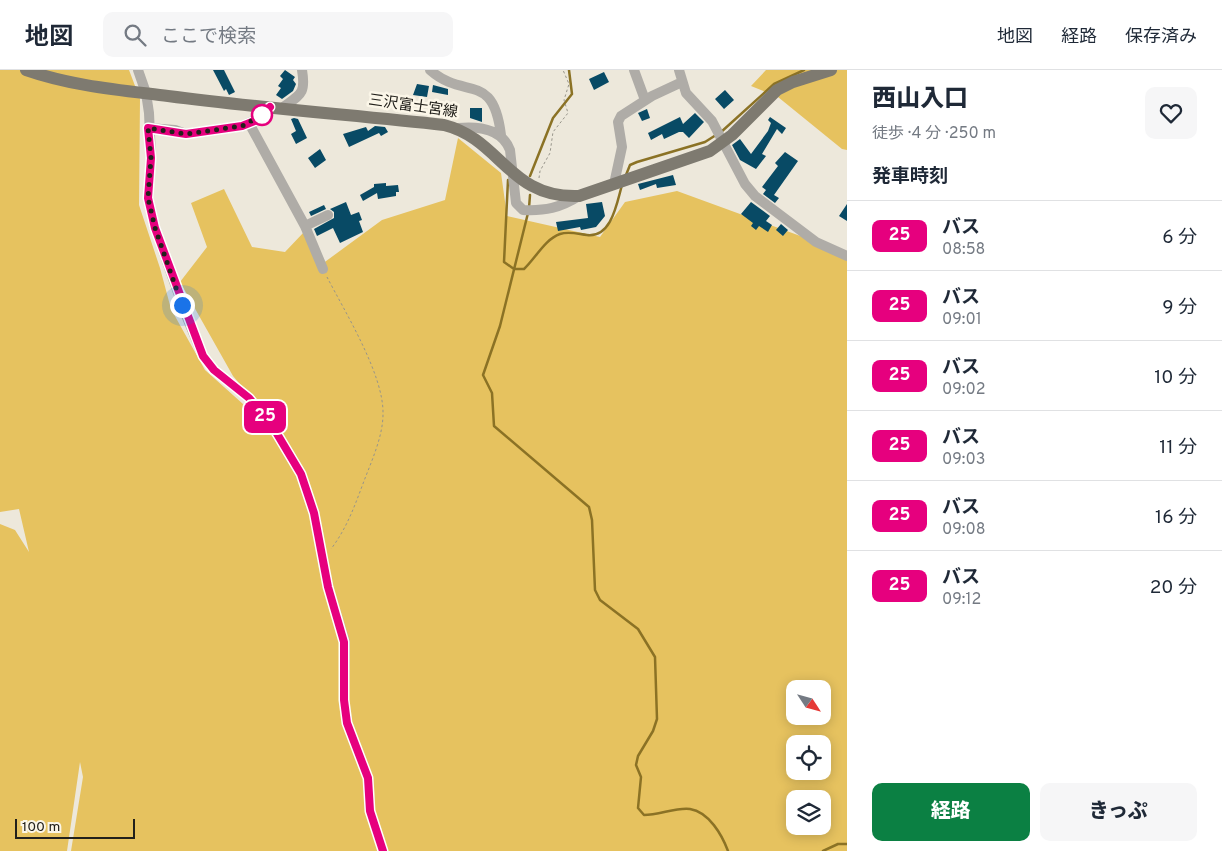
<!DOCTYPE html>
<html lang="ja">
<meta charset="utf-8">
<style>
:root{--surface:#fff;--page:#f6f6f7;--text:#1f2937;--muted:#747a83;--line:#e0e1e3;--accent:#0b8043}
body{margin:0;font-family:Overpass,"Noto Sans JP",sans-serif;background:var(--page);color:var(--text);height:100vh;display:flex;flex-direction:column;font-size:19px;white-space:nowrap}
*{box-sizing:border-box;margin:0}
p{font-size:16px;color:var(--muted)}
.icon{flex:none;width:28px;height:28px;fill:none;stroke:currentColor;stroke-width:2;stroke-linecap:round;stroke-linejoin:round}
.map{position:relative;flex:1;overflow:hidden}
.drawer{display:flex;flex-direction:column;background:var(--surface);width:375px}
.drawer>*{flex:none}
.badge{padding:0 10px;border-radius:8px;font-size:18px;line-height:32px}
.needle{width:32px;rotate:126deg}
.fabs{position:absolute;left:786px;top:610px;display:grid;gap:10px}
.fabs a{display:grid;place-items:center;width:45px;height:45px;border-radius:10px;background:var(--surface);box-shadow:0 2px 12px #0003;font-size:25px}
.scale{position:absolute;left:15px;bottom:12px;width:120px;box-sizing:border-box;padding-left:5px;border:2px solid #22201b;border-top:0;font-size:14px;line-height:18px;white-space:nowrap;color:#22201b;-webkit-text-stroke:4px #fbf6e8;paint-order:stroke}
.you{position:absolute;width:25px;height:25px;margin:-12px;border:4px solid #fff;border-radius:50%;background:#1a73e8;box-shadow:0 0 0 8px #1a73e833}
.map>.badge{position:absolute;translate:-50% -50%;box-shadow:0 0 0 2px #fff}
h2{padding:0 25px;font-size:19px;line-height:45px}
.round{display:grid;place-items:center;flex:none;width:52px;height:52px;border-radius:10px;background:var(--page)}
.head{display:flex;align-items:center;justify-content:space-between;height:85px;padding:0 25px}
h1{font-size:24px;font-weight:800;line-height:38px}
.button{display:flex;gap:10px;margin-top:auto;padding:10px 25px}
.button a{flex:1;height:58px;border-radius:10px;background:var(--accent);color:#fff;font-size:20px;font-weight:800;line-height:58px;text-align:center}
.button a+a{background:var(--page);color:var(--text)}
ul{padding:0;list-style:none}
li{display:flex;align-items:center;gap:15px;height:70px;padding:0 25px;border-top:1px solid var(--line)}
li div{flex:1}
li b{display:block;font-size:19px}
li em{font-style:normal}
li .badge{min-width:55px;font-weight:700;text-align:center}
header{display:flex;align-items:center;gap:30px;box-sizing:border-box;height:70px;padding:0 25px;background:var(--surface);border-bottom:1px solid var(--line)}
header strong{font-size:24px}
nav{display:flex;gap:28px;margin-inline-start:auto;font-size:18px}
.search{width:350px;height:45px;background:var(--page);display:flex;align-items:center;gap:12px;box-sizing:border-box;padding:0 18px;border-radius:10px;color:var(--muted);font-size:19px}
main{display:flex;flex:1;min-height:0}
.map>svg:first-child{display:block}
.green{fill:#e6c25f;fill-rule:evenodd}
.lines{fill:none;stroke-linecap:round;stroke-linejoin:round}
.stream{stroke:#8b7225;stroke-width:2.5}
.building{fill:#084a65}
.path{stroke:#97948a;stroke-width:1;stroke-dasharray:2.5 2.5;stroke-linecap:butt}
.minor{stroke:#afaca7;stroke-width:10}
.major{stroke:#7e7a70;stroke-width:12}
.line-casing{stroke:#fff;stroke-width:11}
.line{stroke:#e6007e;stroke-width:8}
.walk{stroke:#22201b;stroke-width:5;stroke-dasharray:0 9}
.stop-dot{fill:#fff;stroke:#e6007e;stroke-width:2.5}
.labels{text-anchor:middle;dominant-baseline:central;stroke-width:5;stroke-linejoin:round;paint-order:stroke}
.street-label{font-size:15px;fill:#22201b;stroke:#fbf6e8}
</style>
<header>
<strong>地図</strong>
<div class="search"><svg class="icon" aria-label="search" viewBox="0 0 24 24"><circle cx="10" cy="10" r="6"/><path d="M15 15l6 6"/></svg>ここで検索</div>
<nav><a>地図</a><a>経路</a><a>保存済み</a></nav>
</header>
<main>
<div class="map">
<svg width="847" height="781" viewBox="0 0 847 781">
<rect width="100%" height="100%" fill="#ede8db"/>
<path class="green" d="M0 0H129L140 29 139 135 160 198 171 239 205 300 243 334 254 331 233 306 180 212 207 177 191 133 224 119 252 177 285 182 304 162 318 197 382 150 445 130 458 68 501 103 507 146 600 167 625 132 677 121 847 183V781H71L83 707 80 692 67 781H0V454L15 460 29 482 19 439 0 442ZM795 619H822V646H795ZM795 674H822V701H795ZM795 729H822V756H795Z
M766 0H847V80L842 79 778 27 751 16Z"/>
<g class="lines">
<path class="stream" d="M720 63 774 14 804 0
M626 105 630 95 637 92 705 72 716 65
M530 106 553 48 572 24 569 0
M508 110 504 192 514 199H524C535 189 545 169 560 164 569 161 578 164 587 165 612 168 617 132 622 115
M529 138 530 125
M528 143 500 256 483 305 492 323 494 356 589 437 592 450 595 520 600 530 638 559 655 587 657 649 653 661 638 686 636 695 641 707 638 738 644 745C659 745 677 737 690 739 709 742 722 765 728 781
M823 781 838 774H847"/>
</g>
<path class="building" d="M213 0H224L235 22 229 25 226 19 224 21Z
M285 0 295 7 293 10 296 14 293 21 282 29 276 25 281 18 278 16 283 9 280 6Z
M604 2 609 12 594 20 589 9Z
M417 14 429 16 427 27 413 25Z
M433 15 448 19V25L432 22Z
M725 20 734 30 724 39 715 29Z
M470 38H482V52L470 48Z
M647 39 650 48 642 51 638 43Z
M695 43 704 52 689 68 683 62H679L664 69 662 64 651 70 648 63 680 47 683 54Z
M770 47 786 58 782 64 777 59 762 84 766 86 756 99 740 90 732 75 740 69 751 84 768 61 771 53 768 50Z
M294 48 298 49 307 68 296 74 291 64 296 61 291 49Z
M375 56 385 57 388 62 381 66 379 63 349 77 343 64 366 57 368 61Z
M320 79 326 90 315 98 308 88Z
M785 82 798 91 774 125 779 128 775 133 763 124 766 120 762 117 778 96 775 93Z
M673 105 676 115 657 118 656 114 640 120 638 114Z
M386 113V116L398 115 399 122H396V126L378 129 377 123 363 131 360 125 374 117V114Z
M346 132 351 145 359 142 362 150 359 151 363 162 340 173 333 158 317 166 314 159 334 148V142L330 139Z
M602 132 605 146 596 157 581 160 580 157 558 161 556 152 588 148 586 134Z
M751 132 770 146 766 151 772 155 768 162 759 156 756 160 751 156 753 153 741 144Z
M847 134V151L839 146Z
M324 135 326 139 311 146 309 142Z
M781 154 788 160 783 166 776 160Z"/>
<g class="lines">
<path class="path" d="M539 108 540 101 550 83 553 62 568 43 564 30 569 14 563 0
M327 207C345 242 384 305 383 344 383 366 372 390 364 411 355 435 347 458 331 479"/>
<path class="minor" d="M138 0 146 23 149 43 151 88 148 128 155 158 186 245 203 286 214 300 249 328 273 357 301 404 314 443 328 517 345 572 344 630 347 653 368 708 370 741 383 781
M430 0C465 31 493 0 501 65
M634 0 645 30
M679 0 686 23 712 51 745 114 755 126 816 172 847 186
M282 38C301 24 306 24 302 0
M249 53 305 156 323 199
M148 58 175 60 186 64 242 56 257 49 271 37
M458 58C479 56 502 59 510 80L516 133 523 140C545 141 560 138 579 126
M614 114 622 77 618 52 621 46 652 26 682 12
M305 156 328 145"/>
<path class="major" d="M26 0C72 16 120 20 168 26 260 38 352 45 444 55 501 69 509 129 579 126L710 81 732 65 777 20 793 12 831 0"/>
</g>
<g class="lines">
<g class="line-casing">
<path id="line" d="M270 37 257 50 242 56 186 64 148 58 151 88 148 128 155 158 203 286 214 300 249 328 273 357 301 404 314 443 328 517 344 572V630L347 653 368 708 370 741 383 781"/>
</g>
<use href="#line" class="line"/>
<path class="walk" d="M182 235 155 158 148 128 151 88 148 58 186 64 242 56 262 45"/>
</g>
<circle class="stop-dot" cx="262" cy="45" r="10"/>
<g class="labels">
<g class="street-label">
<text transform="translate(413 37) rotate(8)">三沢富士宮線</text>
</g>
</g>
</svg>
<div class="fabs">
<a><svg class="needle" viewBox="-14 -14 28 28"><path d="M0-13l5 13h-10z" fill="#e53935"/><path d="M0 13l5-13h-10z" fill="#747a83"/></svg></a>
<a><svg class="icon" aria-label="locate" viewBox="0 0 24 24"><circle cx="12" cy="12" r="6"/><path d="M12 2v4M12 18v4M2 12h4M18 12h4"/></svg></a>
<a><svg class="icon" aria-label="layers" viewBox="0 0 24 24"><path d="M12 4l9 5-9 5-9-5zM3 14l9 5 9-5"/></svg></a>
</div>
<div class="scale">100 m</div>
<div class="you" style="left:182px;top:235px"></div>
<b class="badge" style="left:265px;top:347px;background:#e6007e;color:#fff">25</b>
</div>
<section class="drawer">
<div class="head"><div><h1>西山入口</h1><p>徒歩 · 4 分 · 250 m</p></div><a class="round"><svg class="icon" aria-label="heart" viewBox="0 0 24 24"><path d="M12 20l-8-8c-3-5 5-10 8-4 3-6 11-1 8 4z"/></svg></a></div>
<h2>発車時刻</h2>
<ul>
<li><span class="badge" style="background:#e6007e;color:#fff">25</span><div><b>バス</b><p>08:58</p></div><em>6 分</em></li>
<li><span class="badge" style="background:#e6007e;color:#fff">25</span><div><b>バス</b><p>09:01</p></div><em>9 分</em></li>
<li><span class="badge" style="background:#e6007e;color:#fff">25</span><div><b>バス</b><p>09:02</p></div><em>10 分</em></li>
<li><span class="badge" style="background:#e6007e;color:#fff">25</span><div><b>バス</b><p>09:03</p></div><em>11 分</em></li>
<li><span class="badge" style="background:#e6007e;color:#fff">25</span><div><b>バス</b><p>09:08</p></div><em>16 分</em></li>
<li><span class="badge" style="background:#e6007e;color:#fff">25</span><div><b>バス</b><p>09:12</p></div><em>20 分</em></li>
</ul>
<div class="button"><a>経路</a><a>きっぷ</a></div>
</section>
</main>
